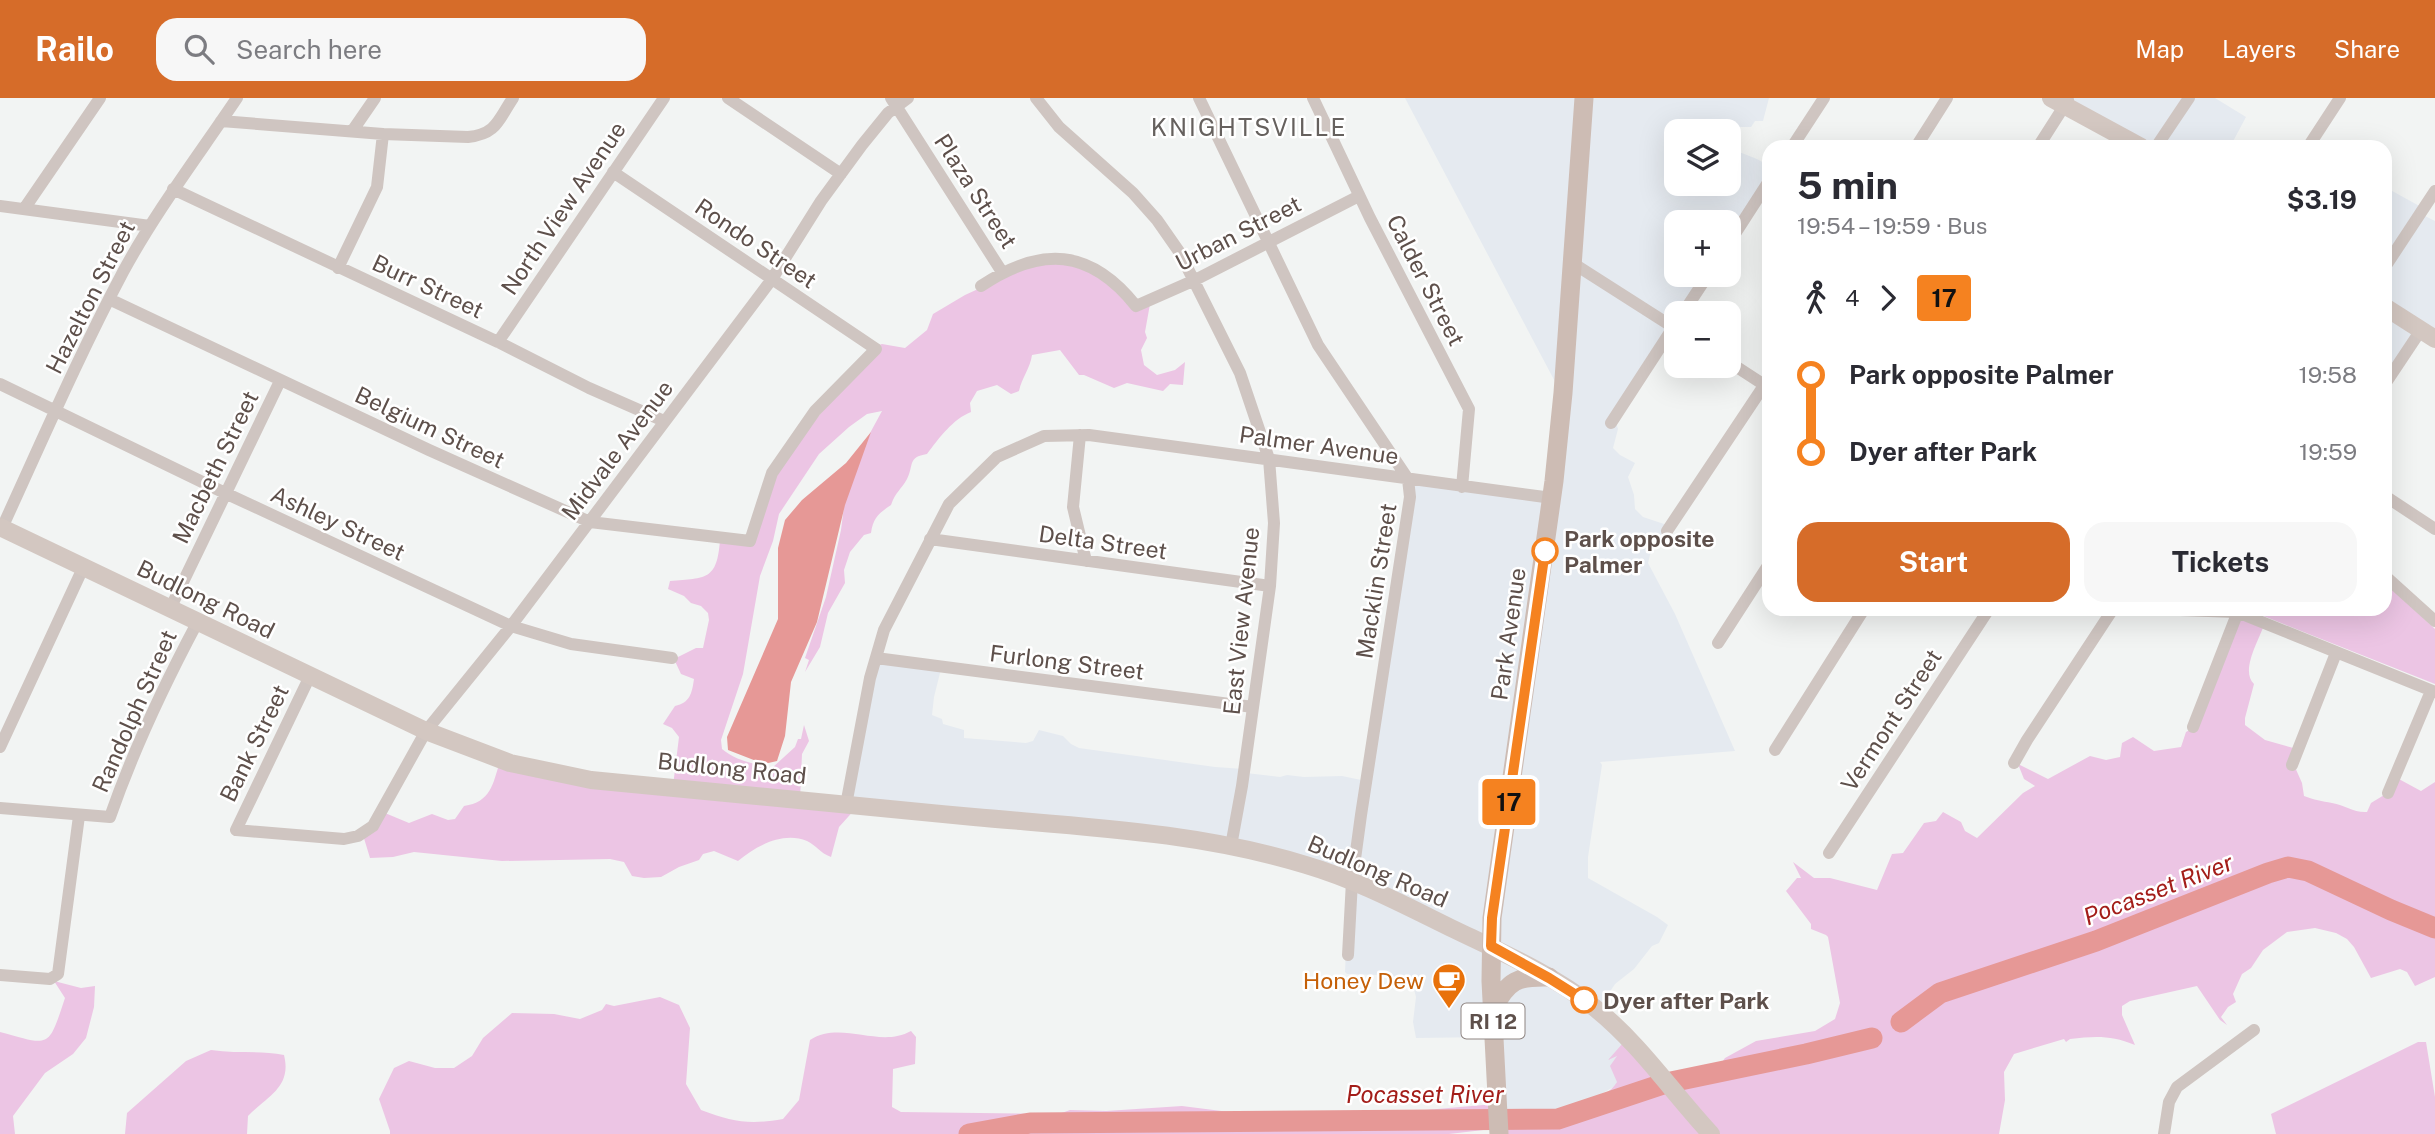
<!DOCTYPE html>
<meta charset="utf-8">
<style>
:root{--surface:#fff;--page:#f7f7f7;--text:#2b2b33;--muted:#7c7c81;--accent:#d66c29}
body{margin:0;font-family:"Public Sans",sans-serif;background:var(--page);color:var(--text);height:100vh;display:flex;flex-direction:column;font-size:26px;white-space:nowrap}
*{box-sizing:border-box;margin:0}
p{font-size:23px;color:var(--muted)}
.icon{flex:none;width:38px;height:38px;fill:none;stroke:currentColor;stroke-width:2;stroke-linecap:round;stroke-linejoin:round}
.map{position:relative;flex:1;overflow:hidden}
.side{position:absolute;left:1762px;top:42px;width:630px;height:476px;display:flex;flex-direction:column;background:var(--surface);border-radius:21px;box-shadow:0 7px 28px #0002}
.side>*{flex:none}
.badge{padding:0 14px;border-radius:5px;font-size:24px;line-height:46px}
.buttons{position:absolute;left:1664px;top:21px;display:grid;gap:14px}
.buttons a{display:grid;place-items:center;width:77px;height:77px;border-radius:14px;background:var(--surface);box-shadow:0 7px 28px #0002;font-size:35px}
.map>.badge{position:absolute;translate:-50% -50%;box-shadow:0 0 0 4px #fff}
.legs{display:flex;align-items:center;gap:10px;height:77px;padding:0 35px;font-size:23px}
.legs p{margin-inline-start:auto}
.overview{display:flex;align-items:center;justify-content:space-between;height:119px;padding:0 35px}
h1{font-size:38px;font-weight:700;line-height:52px}
.primary-button{display:flex;gap:14px;margin-top:auto;padding:14px 35px}
.primary-button a{flex:1;height:80px;border-radius:21px;background:var(--accent);color:#fff;font-size:28px;font-weight:700;line-height:80px;text-align:center}
.primary-button a+a{background:var(--page);color:var(--text)}
ul{padding:0 35px;list-style:none}
li{display:flex;align-items:center;gap:24px;height:77px;font-size:26px}
li i{display:grid;place-items:center;width:10px;height:100%;margin:0 9px;background:currentColor}
li i::after{content:'';width:18px;height:18px;margin:-9px;border:5px solid;border-radius:50%;background:var(--surface)}
li p{margin-inline-start:auto}
li:first-child i{background:linear-gradient(#0000 50%,currentColor 0)}
li:last-child i{background:linear-gradient(currentColor 50%,#0000 0)}
header{display:flex;align-items:center;gap:42px;box-sizing:border-box;height:98px;padding:0 35px;background:var(--accent);color:#fff}
header strong{font-size:33px}
nav{display:flex;gap:38px;margin-inline-start:auto;font-size:24px}
.search{width:490px;height:63px;background:var(--page);display:flex;align-items:center;gap:18px;box-sizing:border-box;padding:0 24px;border-radius:21px;color:var(--muted);font-size:26px}
.map>svg:first-child{display:block}
.commercial{fill:#e5eaf0}
.green{fill:#ecc5e4}
.water{fill:#e69896}
.lines{fill:none;stroke-linecap:round;stroke-linejoin:round}
.river{stroke:#e69896;stroke-width:21}
.minor{stroke:#cfc5c1;stroke-width:12}
.secondary{stroke:#d3c7c1;stroke-width:18}
.primary{stroke:#cdbcb4;stroke-width:19}
.line-1-casing{stroke:#fff;stroke-width:16}
.line-1{stroke:#f58220;stroke-width:10}
.stop-1-dot{fill:#fff;stroke:#f58220;stroke-width:3.5}
.labels{text-anchor:middle;dominant-baseline:central;stroke-width:5;stroke-linejoin:round;paint-order:stroke}
.shield{fill:#fff;stroke:#8e8481;stroke-width:2}
.shield-label{font-size:21px;font-weight:bold;fill:#5e504b}
.street-label{font-size:23px;fill:#5e504b;stroke:#fff}
.stop-label{font-size:23px;font-weight:bold;fill:#5e504b;stroke:#fff;text-anchor:start}
.food-label{font-size:23px;fill:#c56008;stroke:#fff;text-anchor:end}
.neighbourhood-label{font-size:24px;letter-spacing:2px;fill:#66615e;stroke:#fff}
.water-label{font-size:24px;font-style:italic;fill:#a31d19;stroke:#fff}
</style>
<header>
<strong>Railo</strong>
<div class="search"><svg class="icon" aria-label="search" viewBox="0 0 24 24"><circle cx="10" cy="10" r="6"/><path d="M15 15l6 6"/></svg>Search here</div>
<nav><a>Map</a><a>Layers</a><a>Share</a></nav>
</header>
<div class="map">
<svg width="2435" height="1036" viewBox="0 0 2435 1036">
<rect width="100%" height="100%" fill="#f2f4f3"/>
<path class="commercial" d="M1405 0H1769L1763 23H1755L1751 29H1735L1729 39V33H1676V86H1729V50L1757 61 1769 68V85L1729 147V124H1676V177H1710L1685 215H1676V228L1615 322 1618 331 1613 350 1620 357 1635 365 1628 379 1634 397 1635 411 1643 419 1670 428 1669 432 1654 441 1648 465 1675 516 1735 653 1600 664 1602 667 1588 759V780L1657 819 1668 827 1659 845 1652 848 1634 871 1615 886 1599 910 1625 940 1618 957 1617 984 1615 988 1570 1014 1555 1030 1533 1022 1527 1013 1496 1014 1490 939 1416 940 1413 924 1416 899 1413 887 1379 877 1347 876 1345 874 1349 786 1233 749 849 707 877 561 941 571 934 599 932 617 942 621 943 626 964 632V640L1026 645 1033 643 1039 632 1063 638 1071 646 1079 650 1215 669 1244 671 1246 675 1280 679 1287 677 1304 679 1342 678 1366 683 1410 384 1545 398 1561 295Z
M2051 0H2215L2246 19 2230 49H2139Z
M2385 89 2423 110V117L2435 123V237L2421 235 2385 284Z"/>
<path class="green" d="M1046 160 1078 163 1136 208 1150 206 1145 234 1147 240 1141 252 1144 267 1157 277 1175 272 1185 264 1183 287 1170 286 1163 293 1127 285 1114 290 1084 277H1079L1060 252 1032 257C1030 271 1022 279 1019 293L1011 296 997 287 977 293 970 305 971 314C953 321 939 340 927 356 907 359 914 368 907 381 901 392 896 393 891 407 879 415 873 420 871 435L864 437 850 454 844 472 845 485 828 515 820 549 805 574 809 562 805 560 826 499 841 432 847 385 863 348 882 313 867 316 849 329 819 356 779 416 773 443 760 478 743 576 721 642 722 651C736 663 755 666 772 670L795 649 798 641H801L804 627 809 643 802 656 800 702 857 709 839 729 831 759C820 755 816 747 807 743 783 733 756 748 738 763L714 753 703 756 699 762 679 769 661 779 644 780 632 778 624 764 610 761 502 763 414 754 393 759 370 760 363 737 385 715 409 725 432 716 448 722 455 721 464 708C491 704 493 686 500 663L673 688 679 639 672 630 663 626 675 608C690 605 692 595 694 581L681 576 674 561 696 550H703L709 522 708 515 701 508 691 505 684 498 668 491 670 483C707 480 717 482 720 442L748 443 775 371 876 248 882 246 905 250 927 232 933 216 965 197Z
M2385 484 2435 531V586L2256 515 2255 511H2385Z
M2237 517 2264 527C2259 542 2240 573 2254 586L2245 620V627L2265 642 2297 651 2294 667 2302 685 2304 698C2314 702 2322 703 2332 705 2345 707 2354 715 2367 714L2371 705 2389 694 2397 680 2421 693 2435 684V879L2415 888 2407 874 2400 871 2371 880 2354 849 2347 841 2336 835 2315 830 2287 834 2263 852 2251 870 2242 876 2233 896 2236 904 2228 909 2221 919 2227 927 2220 922 2197 888 2130 903 2122 908V917L2135 947C2111 937 2095 938 2070 941L2066 944 2064 941 2014 956 2004 974 2005 1002 1999 1036H1496L1492 1031 1449 1036H390V1033L379 1001 394 970 409 963 435 970H454L472 958 483 940 512 915 554 916 580 921 602 912 606 906 614 908 660 899 679 907 690 930 686 986 701 1012C733 1024 749 1027 783 1021L799 1002 810 942C842 922 879 951 911 933L916 939 915 966 893 971 892 1009 901 1014 1059 1016 1070 1012 1106 1013 1182 1008 1261 1018 1345 1019 1495 1006 1497 1014 1527 1013 1533 1022 1547 1027C1559 1005 1605 1006 1617 984L1610 968 1617 958 1608 962 1623 945 1675 999 1696 980H1704L1715 974 1725 960 1756 943 1815 933 1835 921 1840 905 1828 839 1826 837 1811 831V826L1786 793 1797 780H1801L1793 764 1814 780H1830L1877 792 1892 756 1903 755 1924 725 1936 723 1943 714 1961 724 1965 733 1977 740 2023 695 2035 688 2024 681 2018 666 2048 681 2090 658 2106 662 2120 659 2122 645 2133 639 2154 653 2181 649 2186 634 2193 630Z
M54 883 81 890 95 888 94 909 86 940 73 956 45 975 13 1018 15 1036H0V934C51 948 48 951 65 900Z
M2418 944H2426L2435 999V1036H2276L2271 1016Z
M211 952C236 956 260 952 284 957 292 989 268 998 248 1018L247 1036H125L127 1015 186 963Z"/>
<path class="water" d="M871 334 845 407 817 524 791 584 785 638 777 663 764 666 728 652 727 639 778 521V450L785 422 802 402 846 365Z"/>
<g class="lines">
<path class="river" d="M1901 924 1940 895 2096 843 2268 775 2288 769 2308 773 2391 812 2435 830
M969 1036 1030 1025 1558 1021 1666 985 1806 956 1872 940"/>
<path class="minor" d="M728 0 841 76
M891 0 1002 174
M1036 0 1059 29 1133 95 1157 122 1180 155 1240 275 1269 361 1274 425 1270 488 1242 688 1231 748
M1199 0 1318 247 1408 381 1410 399 1361 717 1352 783 1348 857
M1313 0 1370 120 1469 311 1462 389
M221 23 383 36 468 39C497 36 498 22 513 0
M353 32 375 0
M1792 49 1824 0
M1916 49 1947 0
M2038 49 2068 2
M2156 49 2189 0
M2308 49 2340 0
M173 91 498 244 589 290 664 323
M0 108 150 128
M24 111 100 0
M1729 145 1769 83
M1571 164 1676 231
M2385 169 2435 93
M338 170 377 89 383 36
M981 188C1041 148 1090 150 1136 208L1195 182 1359 98
M109 201 429 352 590 424 750 443 772 375 815 313 876 251 613 74
M1683 215 1708 177
M498 244 664 0
M1729 264 1769 290
M0 286 225 395 511 528 571 546 672 560
M2385 286 2421 232
M1611 325 1676 225
M1080 337 1073 409 1086 463
M2385 398 2435 431
M2 430C41 345 79 257 123 174 156 113 198 58 237 0
M1667 433 1769 280
M930 441 1270 488
M2385 478 2435 523
M170 511 280 283
M2152 511 2237 514 2435 594
M1718 545 1769 466
M876 560 1253 609
M310 578 236 732 344 741 358 738 373 728 426 633 511 528 772 181 821 103 862 47 888 15 908 0
M2193 629 2239 511
M0 649 83 470
M1775 652 1864 511
M2014 665 2027 642 2113 511
M2292 667 2336 555
M2388 695 2431 593
M846 707 870 580 884 532 949 406 997 359 1044 338 1089 337 1552 400
M0 710 110 719C133 653 164 587 197 525
M1829 755 1989 511
M0 877 50 881 58 876 79 718
M2164 1036 2169 1004 2177 989 2254 932"/>
<path class="secondary" d="M2051 0 2141 49
M2385 209 2435 241
M0 429 426 633 510 665 591 682C718 694 846 707 974 719 1085 729 1199 734 1306 767 1357 782 1404 807 1451 830 1501 854 1552 876 1595 910 1640 946 1672 994 1711 1036"/>
<path class="primary" d="M1493 911C1508 882 1518 878 1549 879
M1499 1036 1491 883 1492 820 1554 383 1563 295 1584 0"/>
</g>
<g class="lines">
<g class="line-1-casing">
<path id="line-1" d="M1545 453 1492 820 1491 848 1549 880 1584 902"/>
</g>
<use href="#line-1" class="line-1"/>
</g>
<defs>
<g id="cafe-pin" transform="scale(1.75)"><path d="M0 17L-7.5 6A9.5 9.5 0 1 1 7.5 6Z" fill="#e8710a" stroke="#fff"/><path d="M-5.5-4.5H6V0H3Q3 3.5 0 3.5H-2.5Q-5.5 3.5-5.5 0ZM3-3.2v2h1.7v-2ZM-6 4.5H4V6H-6Z" fill="#fff"/></g>
</defs>
<g fill-rule="evenodd">
<use href="#cafe-pin" x="1449" y="882"/>
</g>
<g class="stop-1-dot">
<circle cx="1545" cy="453" r="12"/>
<circle cx="1584" cy="902" r="12"/>
</g>
<g class="labels">
<rect class="shield" x="1461.5" y="905.5" width="63" height="35" rx="5"/>
<g class="shield-label">
<text x="1493" y="923">RI 12</text>
</g>
<g class="street-label">
<text transform="translate(976 93) rotate(57)">Plaza Street</text>
<text transform="translate(563 110) rotate(-56)">North View Avenue</text>
<text transform="translate(1238 135) rotate(-27)">Urban Street</text>
<text transform="translate(756 145) rotate(34)">Rondo Street</text>
<text transform="translate(1426 182) rotate(63)">Calder Street</text>
<text transform="translate(428 188) rotate(25)">Burr Street</text>
<text transform="translate(90 199) rotate(-63)">Hazelton Street</text>
<text transform="translate(430 329) rotate(25)">Belgium Street</text>
<text transform="translate(1319 347) rotate(8)">Palmer Avenue</text>
<text transform="translate(617 352) rotate(-53)">Midvale Avenue</text>
<text transform="translate(215 369) rotate(-64)">Macbeth Street</text>
<text transform="translate(338 425) rotate(25)">Ashley Street</text>
<text transform="translate(1103 444) rotate(8)">Delta Street</text>
<text transform="translate(1376 483) rotate(-81)">Macklin Street</text>
<text transform="translate(206 501) rotate(26)">Budlong Road</text>
<text transform="translate(1241 523) rotate(-84)">East View Avenue</text>
<text transform="translate(1508 536) rotate(-82)">Park Avenue</text>
<text transform="translate(1067 564) rotate(7)">Furlong Street</text>
<text transform="translate(134 613) rotate(-66)">Randolph Street</text>
<text transform="translate(1891 622) rotate(-57)">Vermont Street</text>
<text transform="translate(254 645) rotate(-64)">Bank Street</text>
<text transform="translate(732 670) rotate(6)">Budlong Road</text>
<text transform="translate(1378 773) rotate(23)">Budlong Road</text>
</g>
<g class="stop-label">
<text x="1564" y="440">Park opposite<tspan x="1564" dy="26">Palmer</tspan></text>
<text x="1603" y="902">Dyer after Park</text>
</g>
<g class="food-label">
<text x="1424" y="882">Honey Dew</text>
</g>
<g class="neighbourhood-label">
<text x="1249" y="29">KNIGHTSVILLE</text>
</g>
<g class="water-label">
<text transform="translate(2158 791) rotate(-21)">Pocasset River</text>
<text x="1425" y="996">Pocasset River</text>
</g>
</g>
</svg>
<div class="buttons">
<a><svg class="icon" aria-label="layers" viewBox="0 0 24 24"><path d="M12 4l9 5-9 5-9-5zM3 14l9 5 9-5"/></svg></a>
<a>+</a>
<a>−</a>
</div>
<b class="badge" style="left:1509px;top:704px;background:#f58220;color:#111">17</b>
<section class="side">
<div class="overview"><div><h1>5 min</h1><p>19:54 – 19:59 · Bus</p></div><b>$3.19</b></div>
<div class="legs"><svg class="icon" aria-label="walk" viewBox="0 0 24 24"><circle cx="13" cy="4" r="2"/><path d="M13 8l-2 6 4 7M11 14l-3 7M7 12l3-4h3l4 4"/></svg>4<svg class="icon" aria-label="forward" viewBox="0 0 24 24"><path d="M9 5l7 7-7 7"/></svg><b class="badge" style="background:#f58220;color:#111">17</b></div>
<ul>
<li><i style="color:#f58220"></i><b>Park opposite Palmer</b><p>19:58</p></li>
<li><i style="color:#f58220"></i><b>Dyer after Park</b><p>19:59</p></li>
</ul>
<div class="primary-button"><a>Start</a><a>Tickets</a></div>
</section>
</div>
